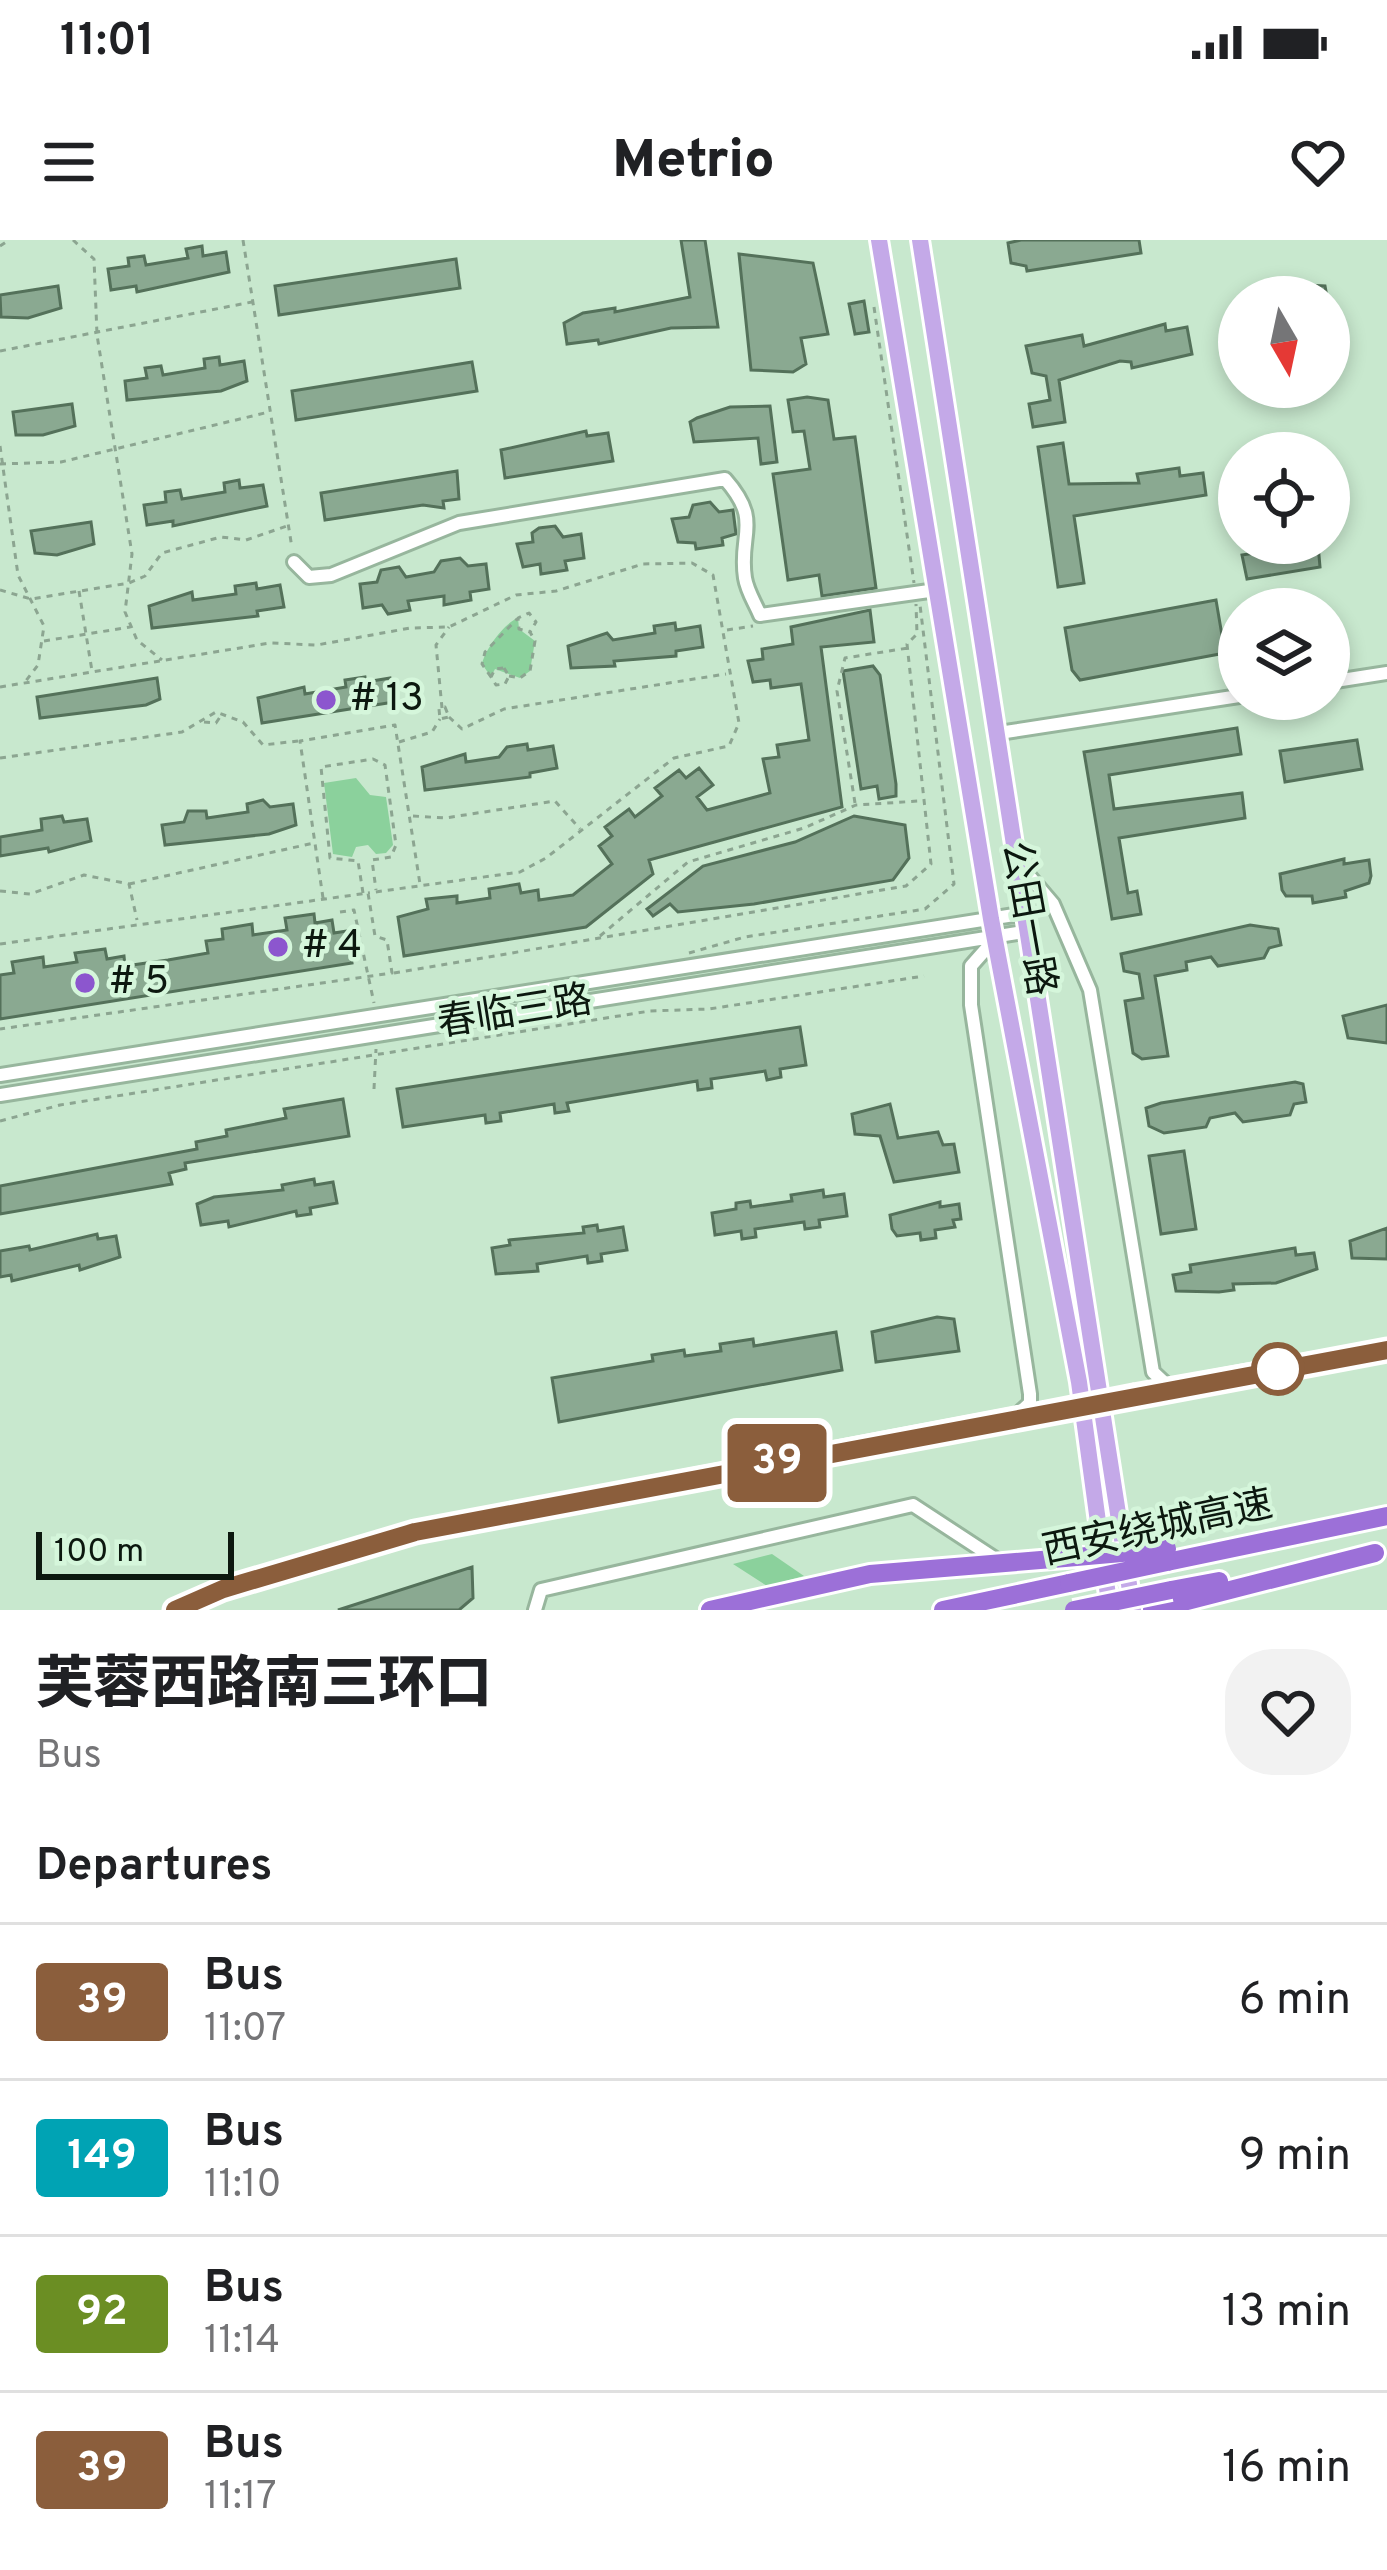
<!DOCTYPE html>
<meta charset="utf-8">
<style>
:root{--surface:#fff;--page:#f2f2f2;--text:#202124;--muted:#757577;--line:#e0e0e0}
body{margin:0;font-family:Overpass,"Noto Sans SC",sans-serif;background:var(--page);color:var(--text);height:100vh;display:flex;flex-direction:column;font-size:45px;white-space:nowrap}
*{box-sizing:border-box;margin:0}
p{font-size:39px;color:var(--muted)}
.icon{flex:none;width:66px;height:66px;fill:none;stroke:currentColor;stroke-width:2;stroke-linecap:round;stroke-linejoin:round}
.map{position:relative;height:1370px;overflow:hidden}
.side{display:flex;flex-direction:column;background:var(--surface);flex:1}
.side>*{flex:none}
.badge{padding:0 24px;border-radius:9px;font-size:42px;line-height:78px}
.needle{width:78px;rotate:171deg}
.buttons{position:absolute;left:1218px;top:36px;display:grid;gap:24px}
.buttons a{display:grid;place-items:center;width:132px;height:132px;border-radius:50%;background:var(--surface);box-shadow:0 6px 18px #0003;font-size:60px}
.scale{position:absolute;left:36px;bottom:30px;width:198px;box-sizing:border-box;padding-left:12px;border:6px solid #0c180f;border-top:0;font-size:33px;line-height:42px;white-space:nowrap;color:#0c180f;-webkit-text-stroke:9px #d5f6db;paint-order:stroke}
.map>.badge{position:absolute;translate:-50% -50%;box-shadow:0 0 0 6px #fff}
h2{padding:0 36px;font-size:45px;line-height:108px}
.round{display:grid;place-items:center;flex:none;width:126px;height:126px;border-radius:48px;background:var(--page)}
.headline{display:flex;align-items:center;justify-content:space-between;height:204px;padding:0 36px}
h1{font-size:57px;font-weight:800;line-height:90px}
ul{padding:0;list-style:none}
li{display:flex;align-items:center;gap:36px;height:156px;padding:0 36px;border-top:3px solid var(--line)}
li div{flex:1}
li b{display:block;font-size:45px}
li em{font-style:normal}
li .badge{min-width:132px;font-weight:700;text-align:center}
.status{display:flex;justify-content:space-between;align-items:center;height:84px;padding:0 60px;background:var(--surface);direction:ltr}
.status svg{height:33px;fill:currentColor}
header{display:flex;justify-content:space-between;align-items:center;height:156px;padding:0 36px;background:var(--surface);font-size:54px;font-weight:800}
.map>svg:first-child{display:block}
.green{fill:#8bd19c}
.building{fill:#8aa991;stroke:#54715a;stroke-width:3}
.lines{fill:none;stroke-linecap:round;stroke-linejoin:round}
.minor-casing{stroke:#97b69d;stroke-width:18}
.major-casing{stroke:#fff;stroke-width:22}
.highway-casing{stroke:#fff;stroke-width:24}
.path{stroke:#8ca591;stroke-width:3;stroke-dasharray:6 6;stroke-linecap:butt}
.minor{stroke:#fff;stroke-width:12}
.major{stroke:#c4a9e8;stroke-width:16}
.highway{stroke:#9c70d8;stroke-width:18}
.highway-bridge-casing{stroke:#fff;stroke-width:24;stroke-linecap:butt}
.highway-bridge{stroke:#9c70d8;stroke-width:18}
.line-casing{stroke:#fff;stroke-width:27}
.line{stroke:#8b5e3c;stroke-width:18}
.poi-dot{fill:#8c56ce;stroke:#d5f6db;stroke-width:4.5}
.stop-dot{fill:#fff;stroke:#8b5e3c;stroke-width:6}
.labels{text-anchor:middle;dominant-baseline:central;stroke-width:9;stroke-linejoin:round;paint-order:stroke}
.poi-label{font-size:39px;fill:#0c180f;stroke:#d5f6db;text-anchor:start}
.street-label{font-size:39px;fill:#0c180f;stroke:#d5f6db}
</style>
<div class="status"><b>11:01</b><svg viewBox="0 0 49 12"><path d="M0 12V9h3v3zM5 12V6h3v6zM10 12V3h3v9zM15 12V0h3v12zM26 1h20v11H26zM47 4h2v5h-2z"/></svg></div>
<header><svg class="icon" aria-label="menu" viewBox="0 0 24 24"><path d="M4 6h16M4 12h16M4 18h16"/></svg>Metrio<svg class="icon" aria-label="heart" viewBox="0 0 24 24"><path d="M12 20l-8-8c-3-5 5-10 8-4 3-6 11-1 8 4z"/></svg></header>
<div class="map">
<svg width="1387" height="1370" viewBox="0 0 1387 1370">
<rect width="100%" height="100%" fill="#c8e8ce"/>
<path class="green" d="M518 378 519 389 535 401 530 431 520 438 495 429 491 437 482 424C485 410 504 383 518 378Z
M356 538 370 555 386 557 393 605 386 613 376 614 368 605 356 607 352 617 333 614 324 543Z
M772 1314 804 1336 767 1346 733 1324Z"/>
<path class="building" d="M681 0H705L718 87 671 88 599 104 598 100 567 104 564 83 583 73 615 68V72L690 57Z
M1021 0H1139L1141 13 1027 31 1026 26 1011 23 1008 3Z
M202 6 203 16 226 12 229 32 137 52 136 46 111 50 108 29 129 26 128 18 144 16 146 25 188 18 186 9Z
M739 14 813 23 828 94 801 98 806 124 793 132 751 130Z
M456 19 460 48 279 75 275 46Z
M1306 45 1325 46 1327 57H1269V51Z
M58 46 61 68 28 78 1 77 0 55Z
M864 61 869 92 855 94 849 64Z
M1165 84 1166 91 1187 87 1192 114 1132 128 1131 122 1120 121 1059 140 1065 182 1033 187 1029 164 1050 160 1046 136 1032 133 1026 106 1082 95 1084 106Z
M219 117 220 125 244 121 247 141 221 151 127 160 125 141 147 138 145 128 161 126 163 135 205 128 204 119Z
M472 122 477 151 296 180 292 151Z
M807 157 828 160 834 199 855 197 876 348 822 356 819 335 788 340 773 234 810 229 804 191 793 192 788 160Z
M72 164 75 186 43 195H16L13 172Z
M770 166 777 222 761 224 758 198 694 202 690 182 697 178 730 167Z
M586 191 587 196 608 193 613 221 505 238 501 210Z
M1063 203 1069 244 1139 243 1137 234 1179 228 1180 236 1203 233 1206 255 1074 276 1084 343 1058 347 1038 207Z
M457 231 459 259 443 261 444 268 423 265 325 280 321 253Z
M239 240 240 248 263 245 267 266 173 286V281L147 285 144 265 166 262 165 252 180 250 182 259 225 252 224 243Z
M710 262 719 272 733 270 736 294 722 298 723 305 696 309 695 303 678 302 672 279 689 277 693 265Z
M91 282 94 304 57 315 35 313 31 291Z
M555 286 563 297 581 294 584 318 565 321 567 330 541 334 540 324 523 327 517 304 533 302 532 293 539 288Z
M1267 303 1318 304 1320 327 1247 339 1242 315 1268 311Z
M460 318 468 326 486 324 489 349 470 352 471 360 444 365V356L408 361 410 370 388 374 382 365 363 368 360 344 377 342 381 330 399 327 406 337 434 332 441 321Z
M256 343 257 349 280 345 284 367 257 371 258 376 152 388 149 366 192 352 193 360 236 354 235 346Z
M1216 360 1225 413 1080 440 1072 430 1065 388Z
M870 370 874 402 821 407 842 567 649 620 653 634 586 687 404 716 398 677 428 669 426 659 457 656V663L490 658 489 649 519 644 521 653 538 650 539 660 573 655 612 624 599 606 612 596 605 587 629 569 635 577 662 556 655 548 679 530 686 538 699 528 713 545 697 557 707 570 770 553 763 519 779 517 777 505 809 500 801 444 771 448 770 440 753 442 748 421 763 419 762 409 793 404 791 387Z
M675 383 676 390 700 386 703 407 676 411V416L614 421 615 426 571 428 568 406 607 393 613 400 655 393 654 386Z
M873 426 880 435 896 544V556L879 559 877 546 861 549 843 431Z
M365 437 366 442 390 438 394 462 262 483 258 458 304 447 305 454 346 447 345 440Z
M157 438 160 459 146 465 40 478 37 457Z
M1237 488 1241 514 1109 535 1114 569 1242 553 1245 578 1119 598 1128 653 1137 651 1141 674 1112 679 1084 512Z
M1357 500 1362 529 1285 542 1280 511Z
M527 504 528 510 553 506 557 528 530 533V537L425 550 422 527 465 514 466 522 499 517 507 507Z
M263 560 270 567 293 564 296 585 269 594 165 605 162 585 184 582 188 571H206L207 578 248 572 247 564Z
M62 576 64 582 87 579 91 601 49 612 48 608 0 616V597L42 590 41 579Z
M854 576 905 585 909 618 893 640 754 664 678 672 670 664 653 676 647 669 703 626 795 602Z
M1344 619V624L1369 620 1371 636 1369 643 1345 651 1346 657 1313 663 1312 656H1286L1282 650 1280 634Z
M314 674 315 683 332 680 334 693 347 691 352 723 0 779V735L14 733 12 722 43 717 44 727 77 722 75 713 105 709 107 719 124 716 125 726 168 720 208 713 206 701 223 699 222 689 252 684 253 695 287 690 285 678Z
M1250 685 1278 689 1281 705 1269 708 1264 718 1218 726 1211 717 1186 722 1187 730 1155 736 1168 816 1142 819 1133 813 1125 761 1143 758 1139 734 1124 731 1121 714Z
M1387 765V803L1348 798 1343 776Z
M800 787 806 825 780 829 781 837 767 840 765 831 711 839 712 848 698 850 697 841 567 863 569 871 555 873 554 864 500 873 501 881 486 883 485 875 403 887 397 849Z
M1295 842 1303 844 1306 862 1294 864 1290 875 1243 882 1235 873 1210 878 1206 887 1164 893 1149 886 1146 868 1161 863Z
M343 859 349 896 185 923 186 929 169 933 172 944 0 974V946L197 909 196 902 227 896 226 890 286 878 284 869Z
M890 864 898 898 938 892 943 905 954 904 959 932 894 942 880 896 855 894 852 874Z
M1184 911 1196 989 1161 994 1149 916Z
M314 939 315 945 333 942 337 963 310 968 311 974 297 976 296 971 229 987 228 981 201 985 197 964 214 957 283 950 282 945Z
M823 950 824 957 844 954 847 976 819 980 820 987 805 989 804 982 755 989 756 997 742 999 741 991 715 995 712 973 736 969V963L750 961 751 967 792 961 791 955Z
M940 962V967L959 964 961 979 953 980 955 987 935 990 936 998 921 1000 920 993 897 996 892 989 890 975Z
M597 985 598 991 623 987 627 1010 601 1014 602 1021 588 1023 587 1016 537 1024 538 1031 496 1034 492 1008 510 1005 509 1000 584 993 583 987Z
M1387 988V1019L1352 1018 1350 1001Z
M97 994 98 999 116 996 120 1017 80 1030 79 1025 12 1041 11 1035 0 1037V1011L29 1006 30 1010Z
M1295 1008 1296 1015 1314 1013 1317 1029 1276 1043 1233 1044 1234 1050 1219 1052 1176 1051 1173 1035 1191 1032 1190 1025Z
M937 1077 954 1079 959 1111 876 1122 872 1092Z
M836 1092 842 1130 559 1182 552 1138 653 1121 652 1115 684 1110 685 1116 721 1111 720 1104 753 1099 754 1106Z
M472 1327 473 1358 459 1370H338Z"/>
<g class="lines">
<g class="minor-casing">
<path id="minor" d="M294 322 309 337 331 335 459 283 725 239C763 282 738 294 745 338 747 351 755 363 760 375L936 350
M1329 442 1387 433
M999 493 1239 456
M1019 624 1053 664 1090 750 1153 1132 1169 1147
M994 700 971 726V765L1030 1154V1163L1016 1176
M0 835 1027 673
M0 855 1030 691
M535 1370 541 1350 913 1265 1000 1322"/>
</g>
<g class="major-casing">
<path id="major" d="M879 0 991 679 1079 1142 1110 1370
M920 0 1133 1370"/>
</g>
<g class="highway-casing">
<path id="highway" d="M1136 1154 1387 1110
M1167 1322 1387 1276
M1171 1350 1219 1341
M175 1370 223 1349 415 1292 1044 1172
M710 1370 870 1334 1065 1318
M943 1370 1069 1343
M1152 1370 1375 1313"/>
</g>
<path class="path" d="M73 0 94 19 97 95 132 314 125 372 137 400 162 420
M243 0 292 308
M0 6 9 0
M874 67 914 343
M0 111 252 62
M0 206 18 335 44 386 38 425 25 442
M0 224 61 222 269 172
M0 350 31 359 129 343 145 336 162 313 221 297 246 300 287 286
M79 351 92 431
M727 390 753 386
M44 401 130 387
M504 428 509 436 505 444 496 445 491 437 495 429Z
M509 436 520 438 530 431 535 401 530 392 536 382 529 373 518 378 519 389 530 392
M491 437 482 424 485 412 517 379
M0 447 270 403 317 405 410 388 449 387 516 355 556 351 643 324 692 323 713 335 739 483 729 506 674 518 546 618 520 632 368 653
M445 467 449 477 440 479 439 469Z
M442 468 436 405 449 387
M449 477 462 489 504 469 726 434
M204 482 216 483 220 477
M399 502 432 492 440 479
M0 518 182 492 216 472 243 482 263 505 298 501
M855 563 837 451 845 418 908 408
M413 576 445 578 555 561 580 589
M129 644 314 603
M0 651 30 654 84 635 129 644 137 680
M363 653 358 621 330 618 321 527 373 519 385 525 396 605 391 617 372 620 376 650
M323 658 300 501 395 485 420 644
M340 672 354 670 374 763
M600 696 688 622 804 588 856 565 919 561
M0 704 368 653 375 696 387 700 392 733 0 789
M689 713 745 697 925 669 954 644 920 365
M394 733 906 646 931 624 907 404 917 394 916 364
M374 849 376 809
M0 881 60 865 650 771 709 769 924 736"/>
<use href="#minor" class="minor"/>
<use href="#major" class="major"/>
<use href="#highway" class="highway"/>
<g class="highway-bridge-casing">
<path id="highway-bridge" d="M1044 1172 1136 1154
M1065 1318 1167 1309
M1069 1343 1167 1322
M1074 1370 1171 1350"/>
</g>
<use href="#highway-bridge" class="highway-bridge"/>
</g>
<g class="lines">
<g class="line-casing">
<path id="line" d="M175 1370 223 1349 415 1292 1387 1110"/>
</g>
<use href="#line" class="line"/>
</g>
<g class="poi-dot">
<circle cx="326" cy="460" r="12"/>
<circle cx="278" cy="707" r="12"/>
<circle cx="85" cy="743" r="12"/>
</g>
<circle class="stop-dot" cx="1278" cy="1129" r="24"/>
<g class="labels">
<g class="poi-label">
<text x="350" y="460"># 13</text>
<text x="302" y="707"># 4</text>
<text x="109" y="743"># 5</text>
</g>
<g class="street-label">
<text transform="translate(1026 679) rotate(80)">公田一路</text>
<text transform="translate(515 774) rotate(-9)">春临三路</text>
<text transform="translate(1158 1290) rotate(-12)">西安绕城高速</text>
</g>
</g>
</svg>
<div class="buttons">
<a><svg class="needle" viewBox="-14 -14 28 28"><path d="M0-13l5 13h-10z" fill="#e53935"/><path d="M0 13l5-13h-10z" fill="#757577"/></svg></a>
<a><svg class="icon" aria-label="locate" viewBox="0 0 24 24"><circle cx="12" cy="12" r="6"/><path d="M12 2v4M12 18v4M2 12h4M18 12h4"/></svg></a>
<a><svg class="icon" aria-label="layers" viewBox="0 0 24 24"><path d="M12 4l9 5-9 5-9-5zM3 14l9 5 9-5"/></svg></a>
</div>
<div class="scale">100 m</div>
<b class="badge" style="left:777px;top:1223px;background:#8b5e3c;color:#fff">39</b>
</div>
<section class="side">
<div class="headline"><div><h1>芙蓉西路南三环口</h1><p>Bus</p></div><a class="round"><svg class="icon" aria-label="heart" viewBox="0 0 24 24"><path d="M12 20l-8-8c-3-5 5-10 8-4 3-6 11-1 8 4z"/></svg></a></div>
<h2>Departures</h2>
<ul>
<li><span class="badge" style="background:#8b5e3c;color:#fff">39</span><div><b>Bus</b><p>11:07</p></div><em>6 min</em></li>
<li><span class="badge" style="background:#00a3b4;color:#fff">149</span><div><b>Bus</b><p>11:10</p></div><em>9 min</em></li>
<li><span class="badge" style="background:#6b8e23;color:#fff">92</span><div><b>Bus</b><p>11:14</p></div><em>13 min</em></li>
<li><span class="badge" style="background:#8b5e3c;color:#fff">39</span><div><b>Bus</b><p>11:17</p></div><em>16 min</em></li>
</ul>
</section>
